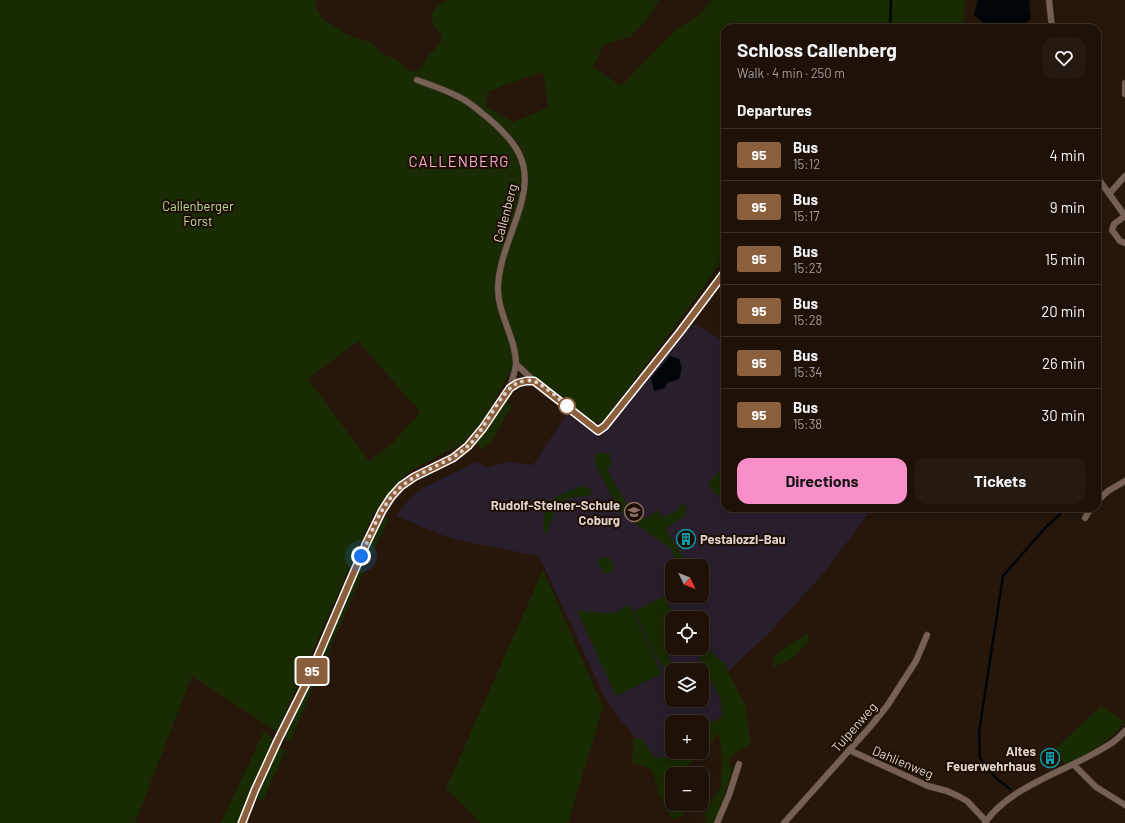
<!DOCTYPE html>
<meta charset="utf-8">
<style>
:root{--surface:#1d1108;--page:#251a12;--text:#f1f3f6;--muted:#a09d9c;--line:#3b3129;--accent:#f98fc8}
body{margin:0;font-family:Barlow,sans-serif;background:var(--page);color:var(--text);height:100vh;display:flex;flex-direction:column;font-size:15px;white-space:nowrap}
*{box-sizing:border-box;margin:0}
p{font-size:13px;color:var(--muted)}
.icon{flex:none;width:22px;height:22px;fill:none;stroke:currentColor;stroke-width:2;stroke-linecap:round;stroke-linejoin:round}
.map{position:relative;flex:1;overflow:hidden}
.panel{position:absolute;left:721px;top:24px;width:380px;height:488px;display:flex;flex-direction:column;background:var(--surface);border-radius:12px;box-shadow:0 4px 16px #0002,0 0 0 1px var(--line)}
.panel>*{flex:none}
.badge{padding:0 8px;border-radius:3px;font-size:14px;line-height:26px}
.needle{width:26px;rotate:133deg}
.tools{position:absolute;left:665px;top:559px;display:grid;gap:8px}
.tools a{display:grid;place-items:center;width:44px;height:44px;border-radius:8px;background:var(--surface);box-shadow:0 4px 16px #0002,0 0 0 1px var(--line);font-size:20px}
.you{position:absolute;width:20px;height:20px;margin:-10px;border:3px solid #fff;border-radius:50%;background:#1a73e8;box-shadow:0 0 0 6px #1a73e833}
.map>.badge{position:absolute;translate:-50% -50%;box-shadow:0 0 0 2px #fff}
h2{padding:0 16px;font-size:15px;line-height:36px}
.round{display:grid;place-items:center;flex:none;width:42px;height:42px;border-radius:12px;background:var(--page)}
.summary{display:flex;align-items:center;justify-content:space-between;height:68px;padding:0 16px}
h1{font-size:19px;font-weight:700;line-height:30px}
.cta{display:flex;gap:8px;margin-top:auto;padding:8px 16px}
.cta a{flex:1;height:46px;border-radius:12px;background:var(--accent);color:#111;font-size:16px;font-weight:700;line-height:46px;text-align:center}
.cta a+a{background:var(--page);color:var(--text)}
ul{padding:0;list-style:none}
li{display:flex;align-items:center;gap:12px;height:52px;padding:0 16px;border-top:1px solid var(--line)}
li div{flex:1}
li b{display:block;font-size:15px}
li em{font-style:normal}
li .badge{min-width:44px;font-weight:700;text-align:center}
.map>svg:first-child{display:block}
.education{fill:#281e2c;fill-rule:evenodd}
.green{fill:#192b02;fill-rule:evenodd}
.water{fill:#000509}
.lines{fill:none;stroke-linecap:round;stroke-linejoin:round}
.stream{stroke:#000509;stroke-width:2.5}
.minor-casing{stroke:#3d312c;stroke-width:7}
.minor{stroke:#756053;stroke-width:6}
.line-casing{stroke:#fff;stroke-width:9}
.line{stroke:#8b5e3c;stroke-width:6}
.walk{stroke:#ded2ca;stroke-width:4;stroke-dasharray:0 7.2}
.stop-dot{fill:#fff;stroke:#8b5e3c;stroke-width:2}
.labels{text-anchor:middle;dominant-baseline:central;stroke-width:4;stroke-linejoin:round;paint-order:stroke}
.park-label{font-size:13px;fill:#b9dd97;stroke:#1d0e04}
.street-label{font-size:13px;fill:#ded2ca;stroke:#1d0e04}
.poi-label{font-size:13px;font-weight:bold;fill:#ded2ca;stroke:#1d0e04;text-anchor:end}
.quarter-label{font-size:15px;letter-spacing:1px;fill:#f6abd1;stroke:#1d0e04}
</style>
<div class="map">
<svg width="1125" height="823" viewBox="0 0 1125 823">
<rect width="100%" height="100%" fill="#27170b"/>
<path class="education" d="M696 324 725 342V508H871L866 517 823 574 768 634 713 685 721 699 722 715 707 732 702 737V722H672V752H684L663 774 607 702 539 556 452 539 396 516 410 498 423 488 477 462 487 468 505 462 533 465 567 414 590 430 599 438 612 425 680 337ZM672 566H702V596H672ZM672 618H702V648H672ZM672 670H702V700H672Z"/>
<path class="green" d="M0 0H315L317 10 322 18 346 34 372 43 383 54 399 61 408 70 415 72 421 68 429 55 441 42V34L434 27 431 15 437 6 447 0H659L644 23 630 37 611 42 603 46 593 67 621 86 674 31 700 15 712 0H965L963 28H725V254L702 290 603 422H592L568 402 533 377 523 368 511 369 486 416 463 443 408 472 372 517 277 732 192 676 135 823H0ZM543 72 548 108 513 122 487 107V93L504 85ZM358 341 420 412 392 444 369 461 308 379Z
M505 401 512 406 491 442 482 450 477 444Z
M596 453H609L612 463 607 470 629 507 635 505 645 519 658 510 663 518 679 509 680 503 687 507 685 516 666 529 688 566H679L670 548 643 529 619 510 595 463Z
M725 468V497C717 496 705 489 712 479 715 475 721 472 725 468Z
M582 486 592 489 590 496C559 495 555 506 547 534H545C538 500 556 496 582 486Z
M385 517 389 519 359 581 290 742 286 741 285 736 293 721 369 548Z
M601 557C608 557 610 558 614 564L613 570 609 573H603L598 561Z
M543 570 603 707 568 823H481L446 788Z
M665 596 675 618H672V648H679L667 654 671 663 662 667 658 658H656L634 611Z
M630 605 662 674 616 696 577 611 613 613Z
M808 633 809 641 793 658 773 667V656Z
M707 648 726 665 730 676 745 704 751 744 736 752 729 759 733 770 714 823H706V819L702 815 709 809 713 798 721 787 722 760 719 733 702 752V723L706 719 716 722 722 715 721 699 713 685 697 653Z
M1101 706 1125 722 1110 738 1091 751 1065 766 1056 748Z
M264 731 274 740 238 823H221Z
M641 738 655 758 680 756 684 752H702L687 765 683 774H672V804H681L684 806V815L672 819 659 794 652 769 632 763 633 739Z
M279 748 286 750 262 802 257 798Z"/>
<path class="water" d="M978 0H1029L1031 19 1018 28H993L984 24 974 15Z
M670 356 679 359 682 368 679 379 667 383 665 388 654 391 651 378Z"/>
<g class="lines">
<path class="stream" d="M890 28 891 0
M1010 789 996 778 980 758 979 732 1003 576 1046 527 1060 514V508"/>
<g class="minor-casing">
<path id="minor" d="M1049 0 1052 28
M417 80C431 85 446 90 459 97 470 102 479 111 488 118 515 141 532 162 522 200 515 229 499 257 498 287 497 313 516 338 516 364 515 372 512 380 510 388
M1125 83V94
M1097 177 1125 216
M1109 194 1125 176
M1125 216 1114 224 1112 230 1120 241 1125 243
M516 364 534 381 598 431 605 426 680 331 725 271
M1097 501 1108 491 1125 481
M1085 518 1091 508
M849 750 928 786 947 791 958 796 967 801 986 821
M1074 765 1096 787 1125 805
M242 823 255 790 278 741 306 684 367 544 382 511 391 497 401 486 414 477 453 458 469 446 483 428 510 388 518 383 526 381H534
M717 823 729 795 739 764
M784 823 870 727 887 706 916 661 927 635
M985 823C1006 790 1059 773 1093 754 1105 747 1116 742 1125 731"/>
</g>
<use href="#minor" class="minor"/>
</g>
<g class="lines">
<g class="line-casing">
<path id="line" d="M242 823 255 790 278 740 306 684 366 544 382 511 391 497 401 486 414 477 453 458 468 446 483 428 510 388 518 383 526 381H534L598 431 605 426 680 332 725 272"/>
</g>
<use href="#line" class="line"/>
<path class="walk" d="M361 556C370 536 378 513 392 496 412 471 445 467 468 446 484 432 501 389 518 383 522 381 529 380 533 381 540 382 562 401 567 406"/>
</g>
<defs>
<g id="school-ring" transform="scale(1)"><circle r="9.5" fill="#1d0e04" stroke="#8d6e63" stroke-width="1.5"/><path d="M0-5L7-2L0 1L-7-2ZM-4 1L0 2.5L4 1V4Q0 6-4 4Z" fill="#8d6e63"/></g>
<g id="building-ring" transform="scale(1)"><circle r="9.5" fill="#1d0e04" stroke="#0f9aa8" stroke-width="1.5"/><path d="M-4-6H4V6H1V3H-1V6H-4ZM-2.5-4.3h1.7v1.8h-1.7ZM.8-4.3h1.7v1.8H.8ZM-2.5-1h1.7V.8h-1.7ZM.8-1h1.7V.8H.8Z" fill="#0f9aa8"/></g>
</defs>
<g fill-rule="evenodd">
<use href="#school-ring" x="634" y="512"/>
<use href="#building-ring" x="686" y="539"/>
<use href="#building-ring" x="1050" y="758"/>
</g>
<circle class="stop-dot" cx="567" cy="406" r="8"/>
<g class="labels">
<g class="park-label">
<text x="198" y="206">Callenberger<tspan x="198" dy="15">Forst</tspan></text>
</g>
<g class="street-label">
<text transform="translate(505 213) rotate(-75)">Callenberg</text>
<text transform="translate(854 727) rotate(-49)">Tulpenweg</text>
<text transform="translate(903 762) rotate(23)">Dahlienweg</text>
</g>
<g class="poi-label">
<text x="620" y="505">Rudolf-Steiner-Schule<tspan x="620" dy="15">Coburg</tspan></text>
<text x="700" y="539" text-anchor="start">Pestalozzi-Bau</text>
<text x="1036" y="751">Altes<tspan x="1036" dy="15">Feuerwehrhaus</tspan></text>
</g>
<g class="quarter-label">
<text x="459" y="161">CALLENBERG</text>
</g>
</g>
</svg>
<div class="tools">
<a><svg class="needle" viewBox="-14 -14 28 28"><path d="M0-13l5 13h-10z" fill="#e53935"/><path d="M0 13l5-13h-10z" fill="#a09d9c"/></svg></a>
<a><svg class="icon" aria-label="locate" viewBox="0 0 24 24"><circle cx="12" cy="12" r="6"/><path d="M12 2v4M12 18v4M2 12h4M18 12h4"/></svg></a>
<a><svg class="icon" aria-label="layers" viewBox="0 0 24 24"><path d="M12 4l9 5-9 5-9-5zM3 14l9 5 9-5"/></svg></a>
<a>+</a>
<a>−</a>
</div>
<div class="you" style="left:361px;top:556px"></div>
<b class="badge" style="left:312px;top:671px;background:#8b5e3c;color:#fff">95</b>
<section class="panel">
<div class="summary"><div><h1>Schloss Callenberg</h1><p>Walk · 4 min · 250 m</p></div><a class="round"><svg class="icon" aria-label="heart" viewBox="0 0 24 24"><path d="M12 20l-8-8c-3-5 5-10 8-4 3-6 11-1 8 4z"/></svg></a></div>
<h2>Departures</h2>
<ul>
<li><span class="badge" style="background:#8b5e3c;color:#fff">95</span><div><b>Bus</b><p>15:12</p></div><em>4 min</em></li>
<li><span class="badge" style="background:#8b5e3c;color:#fff">95</span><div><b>Bus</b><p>15:17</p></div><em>9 min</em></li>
<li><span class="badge" style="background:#8b5e3c;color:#fff">95</span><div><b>Bus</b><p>15:23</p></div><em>15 min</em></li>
<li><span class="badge" style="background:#8b5e3c;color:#fff">95</span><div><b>Bus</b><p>15:28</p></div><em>20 min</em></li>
<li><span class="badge" style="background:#8b5e3c;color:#fff">95</span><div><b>Bus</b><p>15:34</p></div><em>26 min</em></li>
<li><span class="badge" style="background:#8b5e3c;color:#fff">95</span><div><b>Bus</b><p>15:38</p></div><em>30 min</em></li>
</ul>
<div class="cta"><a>Directions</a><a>Tickets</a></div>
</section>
</div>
